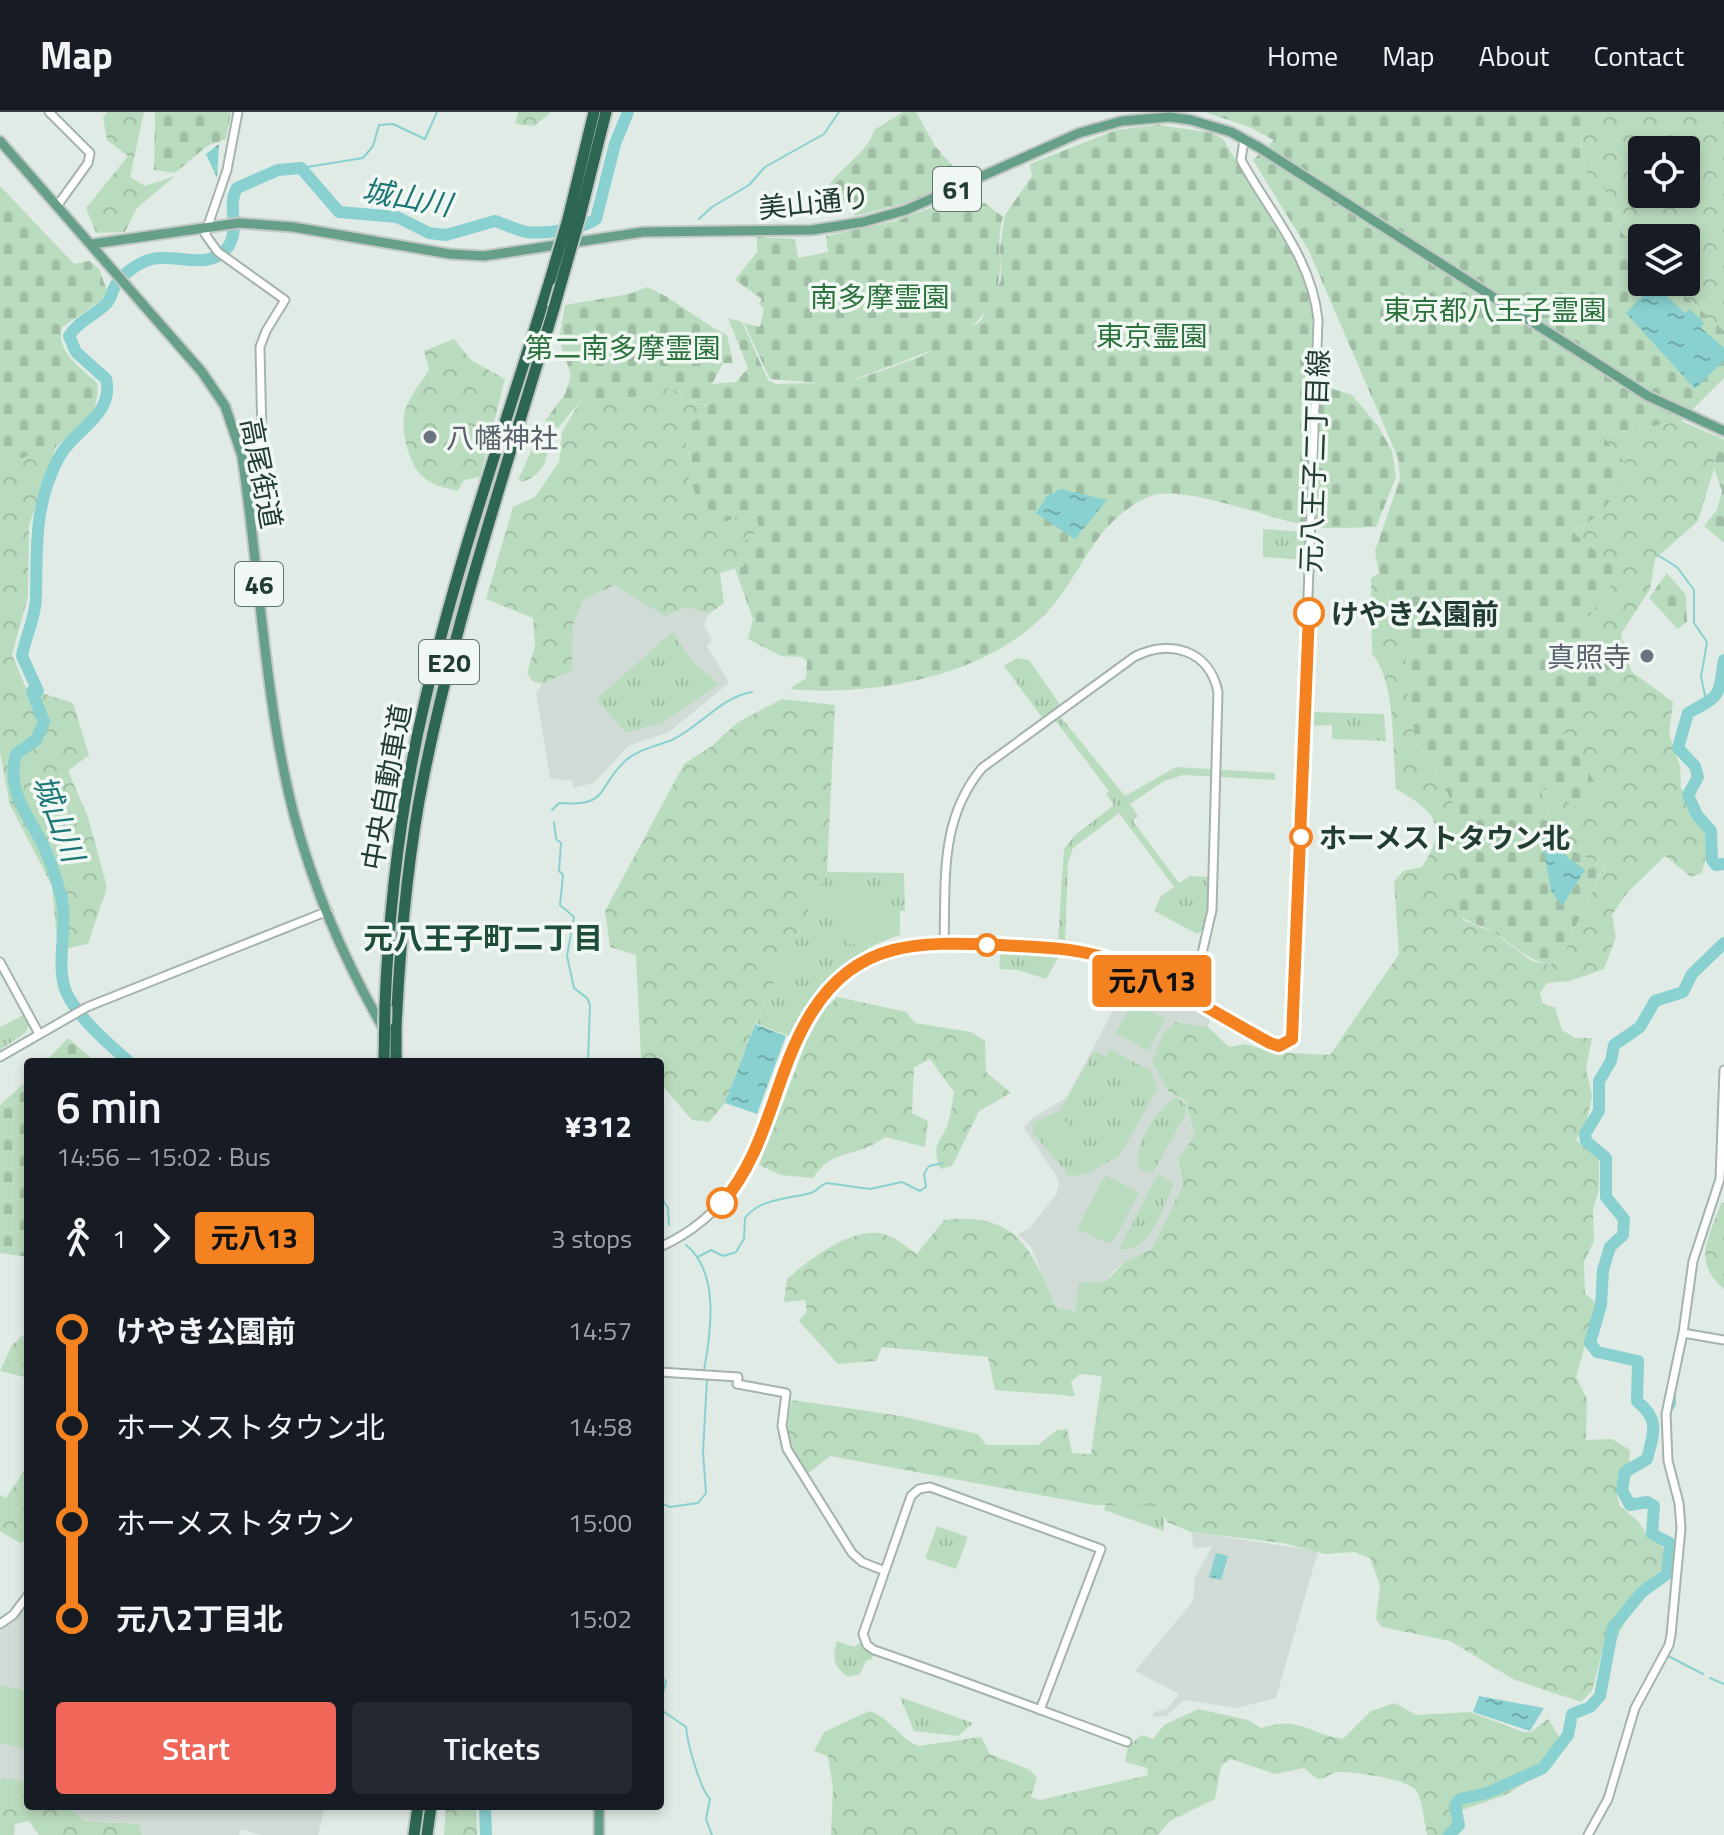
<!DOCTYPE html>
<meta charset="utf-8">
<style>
:root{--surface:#171b24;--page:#242831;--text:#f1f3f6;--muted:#9ea1a6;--line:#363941;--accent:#f0675a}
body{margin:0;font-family:"Titillium Web","Noto Sans JP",sans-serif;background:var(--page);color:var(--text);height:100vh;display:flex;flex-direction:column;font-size:30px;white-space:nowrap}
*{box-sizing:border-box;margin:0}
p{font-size:26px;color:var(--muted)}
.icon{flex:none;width:44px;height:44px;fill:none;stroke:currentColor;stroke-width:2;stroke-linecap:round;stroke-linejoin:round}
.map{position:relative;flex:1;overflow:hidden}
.drawer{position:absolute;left:24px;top:946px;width:640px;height:752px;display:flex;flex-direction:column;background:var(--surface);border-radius:8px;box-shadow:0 4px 12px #0003}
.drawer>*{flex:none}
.badge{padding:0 16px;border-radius:6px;font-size:28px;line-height:52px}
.controls{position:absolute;left:1628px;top:24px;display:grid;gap:16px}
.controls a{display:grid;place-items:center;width:72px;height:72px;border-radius:8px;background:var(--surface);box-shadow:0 4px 12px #0003;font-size:40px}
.map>.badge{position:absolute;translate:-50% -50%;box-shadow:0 0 0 4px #fff}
.legs{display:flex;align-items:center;gap:12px;height:88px;padding:0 32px;font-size:26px}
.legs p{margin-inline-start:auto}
.headline{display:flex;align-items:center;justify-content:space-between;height:136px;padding:0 32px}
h1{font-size:44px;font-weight:600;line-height:60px}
.cta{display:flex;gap:16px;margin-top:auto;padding:16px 32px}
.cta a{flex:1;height:92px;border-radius:8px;background:var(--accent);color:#fff;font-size:32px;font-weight:600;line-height:92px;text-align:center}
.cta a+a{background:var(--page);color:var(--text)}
ul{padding:0 32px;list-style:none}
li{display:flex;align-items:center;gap:28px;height:96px;font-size:30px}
li i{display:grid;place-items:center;width:12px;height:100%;margin:0 10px;background:currentColor}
li i::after{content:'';width:20px;height:20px;margin:-10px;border:6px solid;border-radius:50%;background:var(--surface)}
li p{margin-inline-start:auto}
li:first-child i{background:linear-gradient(#0000 50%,currentColor 0)}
li:last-child i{background:linear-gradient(currentColor 50%,#0000 0)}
header{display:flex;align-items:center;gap:48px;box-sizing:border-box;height:112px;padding:0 40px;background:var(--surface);border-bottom:2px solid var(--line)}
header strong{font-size:38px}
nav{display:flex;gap:44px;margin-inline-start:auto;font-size:28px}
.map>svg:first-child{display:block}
.built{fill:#cfdbd4}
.grass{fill:url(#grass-tufts)}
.forest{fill:url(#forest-crowns);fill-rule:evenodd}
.cemetery{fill:url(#cemetery-stones)}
.pitch{fill:#badcbe}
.water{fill:url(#water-ripples)}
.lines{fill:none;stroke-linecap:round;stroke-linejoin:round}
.stream{stroke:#89d0d0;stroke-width:2}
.river{stroke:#89d0d0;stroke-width:12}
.minor-casing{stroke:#a4b3ab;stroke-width:11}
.major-casing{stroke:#c1c8c5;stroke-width:13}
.highway-casing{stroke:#c1c8c5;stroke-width:15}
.minor{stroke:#fff;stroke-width:7}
.major{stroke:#66a088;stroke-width:9}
.highway{stroke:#2d6752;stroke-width:11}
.highway-bridge-casing{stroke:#c1c8c5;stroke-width:15;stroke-linecap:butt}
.highway-bridge{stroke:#2d6752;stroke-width:11}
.line-1-casing{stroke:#fff;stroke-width:18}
.line-1{stroke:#f58220;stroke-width:12}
.worship-dot{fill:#6b7280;stroke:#f1f8f3;stroke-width:3}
.stop-1-dot{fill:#fff;stroke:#f58220;stroke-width:4}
.labels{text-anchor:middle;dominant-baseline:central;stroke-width:7;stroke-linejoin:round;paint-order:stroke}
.shield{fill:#f1f8f3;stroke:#5f746a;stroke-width:2}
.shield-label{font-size:26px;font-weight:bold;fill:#213c30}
.street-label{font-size:28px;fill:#213c30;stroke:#f1f8f3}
.park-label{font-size:28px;fill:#2c723c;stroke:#f1f8f3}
.worship-label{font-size:28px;fill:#5b616d;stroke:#f1f8f3;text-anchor:start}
.stop-label{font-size:28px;font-weight:bold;fill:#213c30;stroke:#f1f8f3;text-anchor:start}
.water-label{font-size:30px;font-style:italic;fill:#1c7677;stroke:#f1f8f3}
.neighbourhood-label{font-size:30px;font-weight:bold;fill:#1e4d3a;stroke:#f1f8f3}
</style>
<header>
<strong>Map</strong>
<nav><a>Home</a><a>Map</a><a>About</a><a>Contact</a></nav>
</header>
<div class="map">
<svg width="1724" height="1723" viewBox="0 0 1724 1723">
<defs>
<pattern id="grass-tufts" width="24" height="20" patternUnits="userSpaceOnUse" patternTransform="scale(2)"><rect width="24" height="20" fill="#badcbe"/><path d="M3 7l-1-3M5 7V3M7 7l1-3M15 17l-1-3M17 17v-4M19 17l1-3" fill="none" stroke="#a0bea4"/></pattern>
<pattern id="forest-crowns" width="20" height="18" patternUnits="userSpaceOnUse" patternTransform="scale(2)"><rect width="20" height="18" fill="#badcbe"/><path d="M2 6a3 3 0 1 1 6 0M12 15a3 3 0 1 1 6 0" fill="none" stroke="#a0bea4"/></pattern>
<pattern id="cemetery-stones" width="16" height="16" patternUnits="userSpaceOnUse" patternTransform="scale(2)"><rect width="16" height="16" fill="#badcbe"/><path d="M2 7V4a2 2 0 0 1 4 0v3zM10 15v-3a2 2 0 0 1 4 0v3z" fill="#a0bea4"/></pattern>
<pattern id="water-ripples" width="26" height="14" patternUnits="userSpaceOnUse" patternTransform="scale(2)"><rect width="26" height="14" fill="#89d0d0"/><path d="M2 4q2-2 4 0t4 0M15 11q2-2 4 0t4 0" fill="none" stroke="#70aaa9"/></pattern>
</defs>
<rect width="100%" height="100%" fill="#e1ebe5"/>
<path class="built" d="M615 472 665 504 687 495 709 502 704 513 712 528 707 534 729 571 669 620 628 634 594 671 573 676V669L550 666 536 581 542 572 572 559 573 513 583 488Z
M1136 866 1210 905 1208 915 1177 910 1162 923 1152 951 1169 980 1185 989 1194 1024 1177 1049 1183 1073 1152 1137 1115 1157 1106 1169 1080 1171 1075 1199 1056 1195 1031 1135 1018 1122 1029 1117 1057 1081 1059 1068 1024 1016 1031 1007 1067 985 1130 867Z
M1191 1420 1318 1439 1276 1586 1237 1596 1184 1588 1166 1604 1152 1605 1154 1600 1167 1597 1179 1582 1135 1559 1193 1489 1195 1466 1212 1434 1194 1437Z
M28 1493V1671L9 1666 0 1668V1517Z
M68 1694H325L318 1723H261L241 1717 239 1723H144L138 1712 84 1709Z"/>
<path class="grass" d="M1263 417 1306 420 1305 448 1263 445Z
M672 520 694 551 719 572 663 610 626 621 597 587Z
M1017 546 1029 548 1059 591V595L1043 607 1004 554Z
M1312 600 1384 602 1386 629 1332 627V613L1311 614Z
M1060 604 1125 684 1176 655 1275 661V668L1183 663 1164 669 1130 692 1138 704 1133 709 1179 771 1190 764 1209 765 1205 817 1197 822 1154 799 1161 784 1174 775 1119 701 1073 736 1068 751 1065 828 1058 827 1064 737 1075 723 1114 693 1106 682 1109 679 1055 608Z
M827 760 904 761 905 799H900V823C845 840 818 875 792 925L755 911Z
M1001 837 1061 841 1046 867 1018 858 999 857Z
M24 903 29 913 25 921 0 938V915Z
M1110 938 1151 959 1157 977 1120 1043 1088 1061 1067 1065 1065 1058 1033 1021 1032 1011 1060 999 1094 939 1106 944Z
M1175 985 1186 992V1001L1153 1061 1139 1058C1131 1033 1156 1001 1175 985Z
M1158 1062 1174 1072C1162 1096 1151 1142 1119 1137Z
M1106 1392H1164V1419L1104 1398Z
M937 1414 968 1425 956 1457 925 1446Z
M864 1528 874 1538 872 1547 866 1549 860 1562 848 1565C833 1554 832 1546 837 1529L854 1535Z
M900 1585 973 1611 958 1624 914 1619Z"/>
<path class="forest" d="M107 0H144L130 65 145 74 175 64 137 96 125 120 96 121 86 96 128 44 107 28 103 6Z
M518 0H551L534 14 515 12Z
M1607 0H1724V219L1670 170H1686V126H1642V142L1622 121 1604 75 1589 74 1580 27ZM1642 38H1686V82H1642Z
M0 74 74 152 89 149 99 157 107 179 100 189 62 215C55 240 80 255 97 271L98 281 88 304 56 335 29 413 28 484 12 543 26 576 73 591 89 643 68 659 88 705 107 775 88 832 58 838 52 774 10 693 0 640Z
M454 227 471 248 505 267 480 365 464 368 458 379C430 373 417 367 408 339 397 300 407 290 429 258L424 239Z
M664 275 681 280 680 287 708 294V306L683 320 692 352 755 397 759 417 744 454 720 461 724 491 709 502 687 495 665 504 614 473 583 488 573 513 572 559 542 572 532 569 527 561 535 534 533 506 486 487 513 395 535 385 559 350 562 320 582 286 654 284Z
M1681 309 1723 327 1698 409 1655 447 1650 477 1621 522 1631 559 1673 590 1669 622 1680 654 1681 676 1711 724 1702 761 1691 765 1665 744 1627 781 1612 803 1616 825 1604 857 1570 869 1547 871 1540 881 1543 892 1555 895 1562 918 1575 926H1592L1586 957 1592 984 1586 1012 1576 1028 1599 1046V1078L1593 1097 1594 1129 1584 1150 1585 1181 1597 1192 1576 1265 1587 1287 1586 1328 1612 1327 1630 1338 1629 1356 1616 1375 1619 1393 1639 1410 1650 1428 1662 1430 1665 1454 1642 1476 1615 1530 1602 1540 1592 1579 1581 1590 1515 1568 1450 1529 1382 1515 1376 1507 1380 1473 1370 1446 1354 1440 1325 1442 1283 1431 1191 1420 1167 1410 1159 1394 1094 1393 830 1344 807 1362C788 1332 784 1323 792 1288L901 1304 978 1322 986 1333H1038L1057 1318 1067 1317 1072 1341 1091 1342 1102 1264 1080 1262 1071 1270 1075 1284 995 1278 988 1245 882 1235 876 1249 838 1252 799 1209 807 1199 805 1188 784 1190 787 1167C810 1147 852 1114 884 1122 895 1125 908 1136 917 1142L944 1108C1017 1099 1032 1138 1056 1195L1075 1199 1079 1171 1106 1169 1126 1149 1152 1137 1183 1073 1178 1048 1194 1024 1186 989 1169 980 1152 950 1162 923 1176 910 1208 915 1229 935 1245 932 1273 940 1330 943 1399 842 1394 770 1403 759 1422 755C1450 713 1433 698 1396 677 1392 641 1397 570 1372 542L1371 466 1379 461 1404 524 1417 629 1463 708V808L1493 820 1532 849 1550 853 1563 842 1605 752C1559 741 1553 712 1537 671L1564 620 1582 514 1573 420 1599 403 1601 323Z
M538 324H550C548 346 545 362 522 370L518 368Z
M782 587 835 593 827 760 755 911 725 991 709 1010 692 1008 660 971V950L641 947 636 843 610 835 605 799 684 652 712 634 738 610Z
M838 885 906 900 915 911 971 920 985 929 986 960 1011 981 979 999 952 1054 940 1057C930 1028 943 1031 949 1007 952 998 952 988 954 980L930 947 914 955 912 1001 928 1009 925 1035 885 1025C857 1047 832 1035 813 1066L781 1063 759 1053 807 928 825 896Z
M1721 1091H1724V1177C1691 1149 1709 1127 1721 1091Z
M28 1219V1266L0 1259 12 1233Z
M28 1353V1427L20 1431 0 1419V1383L6 1386Z
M1395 1591 1416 1603 1470 1600 1523 1620H1531L1548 1607 1561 1627 1546 1656 1532 1667 1505 1683 1454 1701 1456 1723H1427C1424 1710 1423 1691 1417 1680 1411 1667 1355 1660 1340 1660 1331 1660 1326 1667 1317 1667L1304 1656 1275 1662 1231 1647 1221 1654 1215 1687 1170 1709 1158 1723H831L833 1677 828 1644 814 1639 824 1620 869 1599C889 1604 899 1627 919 1634L981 1625 990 1642 1030 1658 1037 1666 1031 1685 1040 1688 1148 1663 1147 1656 1125 1650 1128 1635 1141 1623 1153 1627 1164 1613 1198 1597 1248 1608 1261 1616C1300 1604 1307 1621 1343 1627L1371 1599Z
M9 1666 28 1671V1694H68L84 1709 139 1712 143 1723H39L29 1709 15 1712 14 1723H0V1668Z
M446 1694H476L477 1723H444Z"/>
<path class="cemetery" d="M155 0H231L226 27 207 34 175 61 154 58Z
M903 0H916L935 34 963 66 907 91 855 104 849 94 828 75C840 55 868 41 874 18Z
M1205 0H1607L1580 27 1589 74H1604L1622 121 1642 142V170H1670L1724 219V266L1681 309 1602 323 1632 360 1599 403 1573 420 1620 460 1582 514 1619 562 1564 620 1599 678 1582 699 1538 672C1552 711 1560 743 1605 751L1563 842 1550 853C1527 848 1514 833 1495 821 1481 812 1466 812 1456 799L1463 708 1417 629 1408 590 1404 524 1379 461 1375 439 1400 367 1398 346 1309 139 1253 48 1274 28 1249 15Z
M1158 13 1213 21 1223 27 1300 156 1307 175 1312 202 1311 270 1352 283 1378 314 1392 339 1396 365 1376 415C1354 415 1330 418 1309 414 1273 408 1179 370 1148 385 1101 407 1089 444 1061 483 1005 562 880 585 790 577L806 566 807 549 802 545 781 544 748 527 753 507 735 457 744 454 741 433 759 417 755 398 724 410 698 388 688 364 692 352 683 320 699 304 708 305V294L680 287 681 280 664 275 655 284 582 287 558 316 545 309 565 282 571 263 559 228 565 193 629 182 647 175C676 187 698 209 727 223L733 251H723L712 272 736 270 748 256 728 206 742 210 768 268 776 272 819 271 770 267 744 211 760 215 764 196 759 192 762 187 735 168 757 140V125L795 127 798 146 828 140 826 124 896 109 952 88 954 96 985 91 1003 105C996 126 1002 146 999 167 990 233 900 246 852 269L920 245 981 209 1001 168 1000 136 1005 103 1032 64 1030 52 1116 18Z
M0 75 74 152 89 149 99 157 107 179 100 189 62 215C55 240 80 255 97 271 103 326 36 339 0 354Z
M1723 327H1724V431L1704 414 1717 398 1722 379 1713 353Z
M1667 461 1686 483 1687 510 1678 517 1649 486Z
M68 926 96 950H45Z
M28 968V1145L0 1141V993Z"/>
<path class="pitch" d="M853 770 881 779 896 807 852 834 842 827 828 786 835 777Z
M1133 890 1165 907 1148 939 1116 921Z
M1060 1001 1075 1022 1050 1039 1033 1014 1037 1009Z
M1105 1063 1139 1081 1113 1130 1107 1131 1077 1117Z
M0 1573 28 1579V1637L0 1631Z"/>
<path class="water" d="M219 32 217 66 206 42Z
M1654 172 1685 201 1690 197 1704 211 1701 216 1724 236V248L1695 277 1626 201Z
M1061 377 1107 388 1075 427 1036 401 1047 384Z
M1550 718 1567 745 1585 758 1562 794 1551 779 1542 728Z
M755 912 786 924 757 1002 725 991Z
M1216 1441 1228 1444 1221 1468 1209 1465Z
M1479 1584 1544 1596 1530 1619 1473 1600Z"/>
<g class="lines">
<path class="stream" d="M301 56 363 46 373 34 379 13 393 12 425 27 437 0
M699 107 712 95 749 73 765 55 824 22 839 0
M593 109 598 111
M1659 444 1677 455 1694 478V511L1707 530 1701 565 1707 592
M552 698 559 691C610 695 596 676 626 648 639 637 657 634 672 628 700 615 721 585 752 580
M554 710 556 727 561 731 559 759 563 763 560 793 574 805 567 844 574 876 587 886 590 893 588 950
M660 1083 668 1096 669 1113
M686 1133C720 1160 711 1221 704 1258
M698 1145 711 1138 723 1144 736 1140 744 1127 745 1106C760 1086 790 1087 811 1081 818 1079 819 1073 827 1071L870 1077 902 1070 920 1079 926 1075 924 1062 929 1054 943 1051
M1670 1300 1675 1293V1283
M660 1391 670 1395 698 1391 706 1381 703 1340 707 1267
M1668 1544 1703 1562
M660 1562 666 1570 660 1592
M1710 1566 1724 1572
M660 1597 686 1615C687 1630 700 1677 710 1687L706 1707 712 1723"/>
<path class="river" d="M1724 548C1718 585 1722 583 1688 601L1678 636 1695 654 1698 665 1688 683 1697 703 1711 719 1712 748 1716 753 1724 752
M129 950C107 930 80 908 67 882 54 855 69 815 61 784 56 765 49 744 40 727 24 697 7 678 16 642L36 628 44 610 32 579H38L22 544C25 525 36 505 36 485 37 434 34 394 58 347 72 318 115 304 106 267L76 240 69 224C78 209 94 204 106 192 111 187 111 183 114 176 119 164 139 150 152 147 176 141 209 160 228 135 241 116 226 94 237 76L278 58 301 56 339 100 397 105 429 121 446 123 495 109C505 112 516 118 526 120 545 122 581 118 596 107L615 32 628 0
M485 1694 486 1723
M1449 1723 1459 1713 1455 1694 1460 1687 1487 1681 1543 1656 1568 1623 1572 1602 1590 1595 1600 1584 1613 1515 1642 1480 1667 1462 1670 1431 1652 1422 1654 1394 1647 1390 1630 1393 1622 1378 1625 1360 1647 1347C1654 1320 1660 1308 1637 1289L1638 1249 1597 1240 1590 1231 1601 1193 1603 1158 1610 1135 1623 1123 1624 1107 1606 1085V1046L1586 1029 1585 1022 1599 999V969L1611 949 1614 933 1640 915 1655 889 1683 880 1692 862 1724 831"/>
<g class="minor-casing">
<path id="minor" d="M49 0 90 41 88 51 57 94
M238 0 227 58 205 122 218 140 285 188 266 219 260 235 262 327 257 336 242 344
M944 831C946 767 939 708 982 656L1134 545C1169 527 1209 537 1218 580L1212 798 1191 889
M0 850 38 920
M0 945 87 895 328 799
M660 1135C753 1093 759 1013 796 931 841 831 903 828 1001 833 1035 835 1070 835 1103 846 1161 865 1216 902 1270 931L1279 934 1292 927 1318 208C1312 146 1270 101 1241 48L1244 27
M1683 1221 1724 1228
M660 1260 738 1265 737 1272 786 1281 782 1314 787 1337 852 1441 862 1450 885 1459
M0 1512 13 1503 28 1483
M1040 1598 1101 1437 930 1375 919 1377 911 1384 863 1522 867 1533 874 1538C959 1567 1043 1599 1127 1630
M1588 1723 1608 1687 1635 1596 1669 1533 1671 1523 1681 1416 1679 1391 1668 1349 1666 1302 1683 1221 1693 1149 1720 1067 1724 958"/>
</g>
<g class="major-casing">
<path id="major" d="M0 29 202 260 225 294 242 344C260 462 264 587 294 703 314 778 347 854 386 921
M92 132 239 111 293 115 450 142 484 144 643 120 812 118 863 110 906 98 1079 21 1122 9 1170 5 1191 8 1231 20 1260 36 1648 284 1724 319
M599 1723V1694"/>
</g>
<g class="highway-casing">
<path id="highway" d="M568 107 594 0
M579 108 606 0
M385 894C389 792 401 692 424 593 457 449 507 309 550 168
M396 915C400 831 407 746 424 663 456 504 508 351 554 196
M414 1723 418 1694
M427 1723 431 1694"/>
</g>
<use href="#minor" class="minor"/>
<use href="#major" class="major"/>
<use href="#highway" class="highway"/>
<g class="highway-bridge-casing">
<path id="highway-bridge" d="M550 168 568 107
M554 196 579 108
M396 915V950
M384 950 385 894"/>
</g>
<use href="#highway-bridge" class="highway-bridge"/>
</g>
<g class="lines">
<g class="line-1-casing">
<path id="line-1" d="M722 1091C770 1036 774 960 812 900 859 826 922 830 1000 833 1034 835 1070 835 1102 845 1159 864 1218 903 1270 931L1279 934 1292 927 1309 501"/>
</g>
<use href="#line-1" class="line-1"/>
</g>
<g class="worship-dot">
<circle cx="430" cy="325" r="8"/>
<circle cx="1647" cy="544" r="8"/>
</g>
<g class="stop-1-dot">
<circle cx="1309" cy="501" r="14"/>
<circle cx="1301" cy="725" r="10"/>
<circle cx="987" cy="833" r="10"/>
<circle cx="722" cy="1091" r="14"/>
</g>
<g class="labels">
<g class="shield">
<rect x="933" y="55" width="48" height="44" rx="6"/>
<rect x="235" y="450" width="48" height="44" rx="6"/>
<rect x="419" y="528" width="60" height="44" rx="6"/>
</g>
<g class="shield-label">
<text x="957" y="77">61</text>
<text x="259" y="472">46</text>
<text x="449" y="550">E20</text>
</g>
<g class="street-label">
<text transform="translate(814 90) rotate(-6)">美山通り</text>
<text transform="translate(1314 349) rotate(-88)">元八王子二丁目線</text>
<text transform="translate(262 361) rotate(79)">高尾街道</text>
<text transform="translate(386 675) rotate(-80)">中央自動車道</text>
</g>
<g class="park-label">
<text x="880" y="184">南多摩霊園</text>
<text x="1495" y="197">東京都八王子霊園</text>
<text x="1152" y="223">東京霊園</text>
<text x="623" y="235">第二南多摩霊園</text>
</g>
<g class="worship-label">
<text x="446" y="325">八幡神社</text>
<text x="1631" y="544" text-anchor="end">真照寺</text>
</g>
<g class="stop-label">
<text x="1331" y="501">けやき公園前</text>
<text x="1319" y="725">ホーメストタウン北</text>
</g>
<g class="water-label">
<text transform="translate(407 85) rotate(10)">城山川</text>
<text transform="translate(59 706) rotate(69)">城山川</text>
</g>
<g class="neighbourhood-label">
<text x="483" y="826">元八王子町二丁目</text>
</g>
</g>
</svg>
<div class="controls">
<a><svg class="icon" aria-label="locate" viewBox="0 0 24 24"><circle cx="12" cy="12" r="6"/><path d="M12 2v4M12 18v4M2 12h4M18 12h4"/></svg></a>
<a><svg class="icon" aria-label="layers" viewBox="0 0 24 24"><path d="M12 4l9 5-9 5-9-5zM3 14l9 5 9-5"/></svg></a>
</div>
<b class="badge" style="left:1152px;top:869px;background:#f58220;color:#111">元八13</b>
<section class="drawer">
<div class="headline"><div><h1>6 min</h1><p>14:56 – 15:02 · Bus</p></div><b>¥312</b></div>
<div class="legs"><svg class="icon" aria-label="walk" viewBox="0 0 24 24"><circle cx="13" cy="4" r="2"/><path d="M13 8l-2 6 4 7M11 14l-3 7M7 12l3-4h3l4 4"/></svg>1<svg class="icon" aria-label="forward" viewBox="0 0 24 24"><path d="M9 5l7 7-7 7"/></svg><b class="badge" style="background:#f58220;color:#111">元八13</b><p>3 stops</p></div>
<ul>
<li><i style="color:#f58220"></i><b>けやき公園前</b><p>14:57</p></li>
<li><i style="color:#f58220"></i><span>ホーメストタウン北</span><p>14:58</p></li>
<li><i style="color:#f58220"></i><span>ホーメストタウン</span><p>15:00</p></li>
<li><i style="color:#f58220"></i><b>元八2丁目北</b><p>15:02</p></li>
</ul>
<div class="cta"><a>Start</a><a>Tickets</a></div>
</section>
</div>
